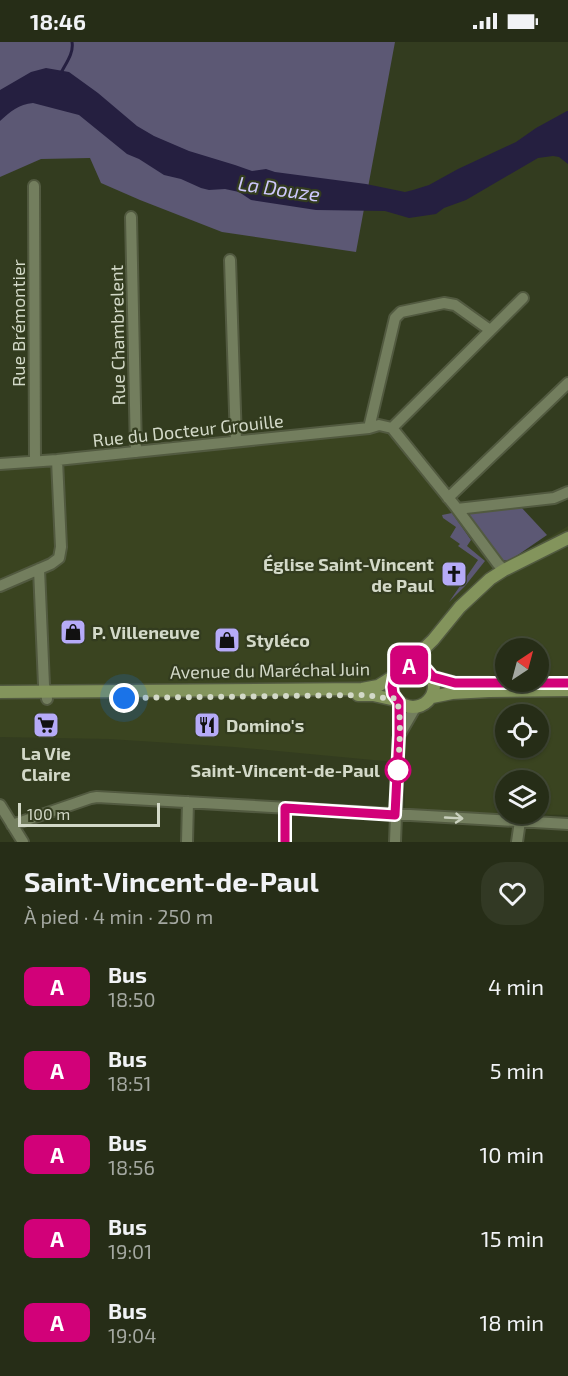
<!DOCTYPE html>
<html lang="fr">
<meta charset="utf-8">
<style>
:root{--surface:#262d17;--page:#323924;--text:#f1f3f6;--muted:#a4a8a1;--line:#424936}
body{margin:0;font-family:"Exo 2",sans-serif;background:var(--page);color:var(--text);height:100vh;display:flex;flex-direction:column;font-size:22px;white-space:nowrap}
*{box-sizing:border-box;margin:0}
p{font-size:20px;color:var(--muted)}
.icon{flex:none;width:33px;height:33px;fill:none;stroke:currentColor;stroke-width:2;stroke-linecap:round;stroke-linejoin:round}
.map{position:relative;height:800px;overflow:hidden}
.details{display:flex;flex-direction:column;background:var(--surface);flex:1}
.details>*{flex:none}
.badge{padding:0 12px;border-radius:9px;font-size:21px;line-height:39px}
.needle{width:39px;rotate:36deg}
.buttons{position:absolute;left:495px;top:596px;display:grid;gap:12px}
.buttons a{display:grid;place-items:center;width:54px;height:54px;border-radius:50%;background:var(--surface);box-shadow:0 2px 4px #0004,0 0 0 2px var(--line);font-size:30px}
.scale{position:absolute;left:18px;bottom:15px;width:142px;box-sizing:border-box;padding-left:6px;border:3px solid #d3d9c8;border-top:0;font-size:16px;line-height:21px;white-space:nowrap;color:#d3d9c8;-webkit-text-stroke:4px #333c1f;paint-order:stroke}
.you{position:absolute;width:30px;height:30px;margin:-15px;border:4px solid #fff;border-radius:50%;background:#1a73e8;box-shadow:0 0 0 9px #1a73e833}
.map>.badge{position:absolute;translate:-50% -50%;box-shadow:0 0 0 3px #fff}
.round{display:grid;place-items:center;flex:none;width:63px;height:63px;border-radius:24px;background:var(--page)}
.head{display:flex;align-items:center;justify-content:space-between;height:102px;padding:0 24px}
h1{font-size:28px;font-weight:700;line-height:45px}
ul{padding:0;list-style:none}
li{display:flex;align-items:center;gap:18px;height:84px;padding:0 24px}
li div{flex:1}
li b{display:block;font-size:22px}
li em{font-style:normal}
li .badge{min-width:66px;font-weight:700;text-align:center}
.status{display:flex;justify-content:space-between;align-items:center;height:42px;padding:0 30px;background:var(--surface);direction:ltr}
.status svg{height:16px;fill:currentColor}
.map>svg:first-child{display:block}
.built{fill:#3a4420;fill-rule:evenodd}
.green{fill:#5c5874}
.water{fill:#251f40}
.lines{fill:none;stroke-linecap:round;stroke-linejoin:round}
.stream{stroke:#251f40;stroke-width:3}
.street-casing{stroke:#525a40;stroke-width:14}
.secondary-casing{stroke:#525a40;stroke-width:15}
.street{stroke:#737e5e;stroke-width:10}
.secondary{stroke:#83945c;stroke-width:12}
.oneway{stroke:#c9d0bd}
.line-casing{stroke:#fff;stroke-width:14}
.line{stroke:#d20179;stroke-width:9}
.walk{stroke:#d3d9c8;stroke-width:6;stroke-dasharray:0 10.8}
.stop-dot{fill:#fff;stroke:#d20179;stroke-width:3}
.labels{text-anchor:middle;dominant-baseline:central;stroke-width:4.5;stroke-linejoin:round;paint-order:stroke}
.street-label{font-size:18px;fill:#d3d9c8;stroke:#333c1f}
.poi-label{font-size:18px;font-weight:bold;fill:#d3d9c8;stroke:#333c1f;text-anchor:start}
.stop-label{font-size:18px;font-weight:bold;fill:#d3d9c8;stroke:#333c1f;text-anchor:end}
.water-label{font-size:20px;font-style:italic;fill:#cec8fc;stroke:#333c1f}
</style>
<div class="status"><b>18:46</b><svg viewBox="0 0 49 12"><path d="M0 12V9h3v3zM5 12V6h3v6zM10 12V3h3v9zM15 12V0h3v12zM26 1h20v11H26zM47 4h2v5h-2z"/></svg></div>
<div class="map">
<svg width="568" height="800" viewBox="0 0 568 800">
<rect width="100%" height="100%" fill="#333c1f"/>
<path class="built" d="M386 386 497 527 568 484V773L405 770V721L234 705 109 697 0 695V422ZM506 606H538V639H506ZM506 672H538V705H506ZM506 738H538V771H506Z"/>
<path class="green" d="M0 0H395L356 210 222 190 140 158 101 141 90 116 41 117 0 135Z
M521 465 547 493 509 519 501 518 470 475V470Z
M452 471 471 498 467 504 485 519 465 544 449 560 478 518 458 504 460 502 450 495 456 485 443 476 442 473Z"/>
<path class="water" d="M46 26 69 30 98 51 137 84 154 94 189 109 235 123 252 129 266 127 275 130 366 142 405 150 413 148 429 143 458 127 516 100 536 86 567 69H568V122L559 115 553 114 538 116 466 158 444 166 436 172 409 176 385 169 316 168 251 158 239 150 225 147 209 148 201 146 181 137 164 133 139 117 127 112 79 73 33 61C19 62 10 70 0 79V48L31 30Z"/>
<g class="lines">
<path class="stream" d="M61 31C66 21 74 11 72 0"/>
<g class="street-casing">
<path id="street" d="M34 144 35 419
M131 175 136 410
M230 218 236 399
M369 386 395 276 401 270 444 261 455 263 490 288
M392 386 523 256
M0 422 57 418 369 386 379 383 392 386 455 464 498 522 504 528
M448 456 568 341
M457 467 554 456 568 450
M39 527 44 643 46 649 47 657
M0 544 51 522 59 516 61 505 57 418
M400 692 415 666
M0 763 23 800
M12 783 91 756 97 755 568 782
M187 800 188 760
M285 800V766
M395 800 399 693V660
M517 800 520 779"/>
</g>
<g class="secondary-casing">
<path id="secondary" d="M392 644a21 21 0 1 1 42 0a21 21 0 1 1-42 0Z
M406 624 433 598 460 565 490 537 504 528 568 496
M433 635 455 641H489
M0 650 362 647 378 644 394 634
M358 653H373L391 657 395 655
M432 655 452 651 489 649 568 648"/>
</g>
<use href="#street" class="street"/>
<use href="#secondary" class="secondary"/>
</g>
<defs><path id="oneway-shaft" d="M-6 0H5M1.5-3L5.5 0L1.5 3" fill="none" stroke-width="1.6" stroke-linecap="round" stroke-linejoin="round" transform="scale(1.5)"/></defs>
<use class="oneway" href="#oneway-shaft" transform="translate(454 776) rotate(3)"/>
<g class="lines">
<g class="line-casing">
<path id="line" d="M285 800V766L395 773 399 693V660L393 652 392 645 394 634 402 626 411 623 421 624 426 627 433 635 455 641H568"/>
</g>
<use href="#line" class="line"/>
<path class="walk" d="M124 656 366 653 390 657 395 656C404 667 398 720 397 737L398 728"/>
</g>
<defs>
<g id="church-square" transform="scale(1.35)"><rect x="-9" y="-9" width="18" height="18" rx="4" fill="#b6abf8" stroke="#333c1f"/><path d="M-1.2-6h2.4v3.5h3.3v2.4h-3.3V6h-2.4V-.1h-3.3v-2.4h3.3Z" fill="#111"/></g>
<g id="shop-square" transform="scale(1.35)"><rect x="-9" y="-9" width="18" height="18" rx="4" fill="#b6abf8" stroke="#333c1f"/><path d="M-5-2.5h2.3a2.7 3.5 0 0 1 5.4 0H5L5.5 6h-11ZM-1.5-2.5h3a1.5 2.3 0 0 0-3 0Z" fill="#111"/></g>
<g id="supermarket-square" transform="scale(1.35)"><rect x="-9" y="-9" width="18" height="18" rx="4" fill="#b6abf8" stroke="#333c1f"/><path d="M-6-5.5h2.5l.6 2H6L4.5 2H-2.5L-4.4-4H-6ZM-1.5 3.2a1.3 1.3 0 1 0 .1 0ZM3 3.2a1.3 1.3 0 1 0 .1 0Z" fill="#111"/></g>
<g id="restaurant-square" transform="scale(1.35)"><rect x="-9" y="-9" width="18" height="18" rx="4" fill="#b6abf8" stroke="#333c1f"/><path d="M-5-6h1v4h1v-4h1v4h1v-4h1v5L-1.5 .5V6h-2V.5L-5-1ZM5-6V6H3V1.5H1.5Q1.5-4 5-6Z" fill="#111"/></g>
</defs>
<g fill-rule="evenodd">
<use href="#church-square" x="454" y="532"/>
<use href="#shop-square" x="73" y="590"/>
<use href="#shop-square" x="227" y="598"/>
<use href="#supermarket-square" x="46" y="683"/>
<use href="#restaurant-square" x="207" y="683"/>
</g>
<circle class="stop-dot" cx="398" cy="728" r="12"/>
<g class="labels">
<g class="street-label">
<text transform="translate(18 281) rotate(-90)">Rue Brémontier</text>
<text transform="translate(117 293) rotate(-91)">Rue Chambrelent</text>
<text transform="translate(188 388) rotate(-6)">Rue du Docteur Grouille</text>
<text transform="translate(270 628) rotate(-1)">Avenue du Maréchal Juin</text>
</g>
<g class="poi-label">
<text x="434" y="522" text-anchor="end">Église Saint-Vincent<tspan x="434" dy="21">de Paul</tspan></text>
<text x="92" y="590">P. Villeneuve</text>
<text x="246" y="598">Styléco</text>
<text x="226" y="683">Domino's</text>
<text x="46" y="711" text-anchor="middle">La Vie<tspan x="46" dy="21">Claire</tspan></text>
</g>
<g class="stop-label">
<text x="380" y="728">Saint-Vincent-de-Paul</text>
</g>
<g class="water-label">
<text transform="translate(279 146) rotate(8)">La Douze</text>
</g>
</g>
</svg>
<div class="buttons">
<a><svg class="needle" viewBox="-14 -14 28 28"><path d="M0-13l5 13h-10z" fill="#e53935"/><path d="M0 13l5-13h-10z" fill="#a4a8a1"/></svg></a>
<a><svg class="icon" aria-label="locate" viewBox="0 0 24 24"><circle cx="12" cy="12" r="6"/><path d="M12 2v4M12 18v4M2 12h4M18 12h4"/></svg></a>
<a><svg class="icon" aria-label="layers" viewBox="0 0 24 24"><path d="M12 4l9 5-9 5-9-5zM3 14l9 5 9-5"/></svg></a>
</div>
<div class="scale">100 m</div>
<div class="you" style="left:124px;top:656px"></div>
<b class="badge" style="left:409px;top:623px;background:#d20179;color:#fff">A</b>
</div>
<section class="details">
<div class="head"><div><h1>Saint-Vincent-de-Paul</h1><p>À pied · 4 min · 250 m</p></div><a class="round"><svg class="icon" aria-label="heart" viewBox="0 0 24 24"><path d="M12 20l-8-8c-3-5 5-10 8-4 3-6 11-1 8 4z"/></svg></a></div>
<ul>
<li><span class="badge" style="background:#d20179;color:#fff">A</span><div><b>Bus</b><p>18:50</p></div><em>4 min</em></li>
<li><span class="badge" style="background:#d20179;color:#fff">A</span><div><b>Bus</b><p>18:51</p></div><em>5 min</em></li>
<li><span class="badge" style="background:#d20179;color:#fff">A</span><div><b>Bus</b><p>18:56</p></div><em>10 min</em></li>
<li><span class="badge" style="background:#d20179;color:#fff">A</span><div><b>Bus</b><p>19:01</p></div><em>15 min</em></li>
<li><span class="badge" style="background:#d20179;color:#fff">A</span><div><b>Bus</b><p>19:04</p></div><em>18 min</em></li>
</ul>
</section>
